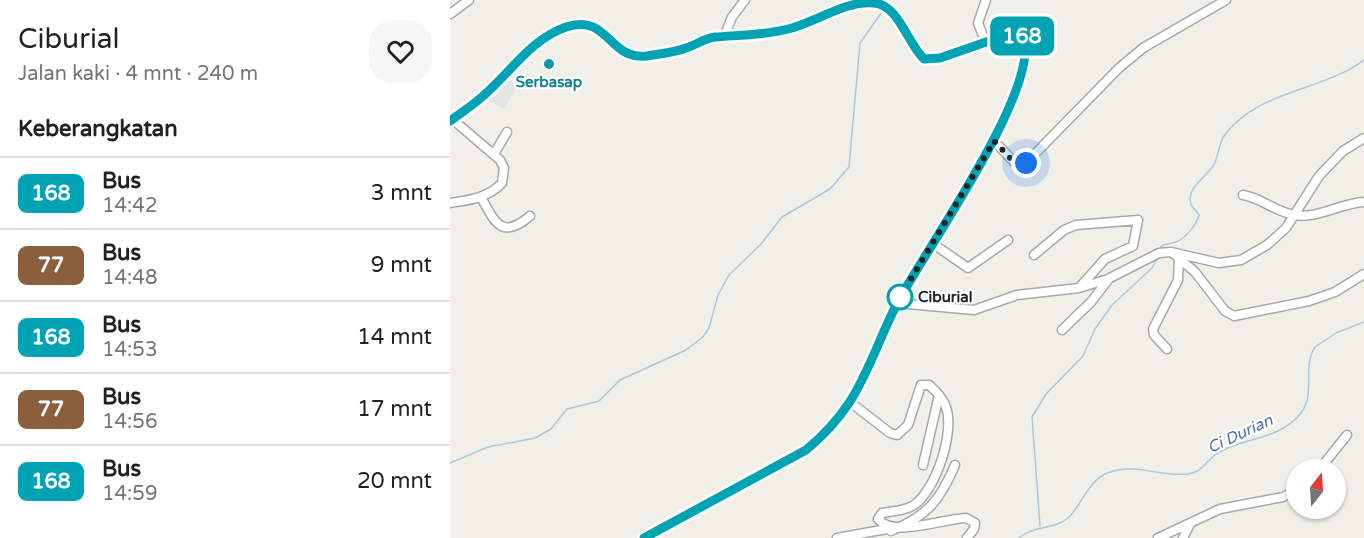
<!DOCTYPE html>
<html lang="id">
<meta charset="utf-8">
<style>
:root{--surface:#fff;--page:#f6f6f6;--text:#202124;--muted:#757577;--line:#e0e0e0}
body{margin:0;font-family:"Varela Round",sans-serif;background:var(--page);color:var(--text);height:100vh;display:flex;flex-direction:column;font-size:22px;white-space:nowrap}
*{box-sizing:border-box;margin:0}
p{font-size:20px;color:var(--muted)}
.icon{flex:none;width:33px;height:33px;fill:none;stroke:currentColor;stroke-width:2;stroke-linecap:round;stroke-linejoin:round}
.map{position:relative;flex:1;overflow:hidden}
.side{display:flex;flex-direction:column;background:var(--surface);width:450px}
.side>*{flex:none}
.badge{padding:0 12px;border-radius:9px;font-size:21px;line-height:39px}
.needle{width:39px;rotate:17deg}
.controls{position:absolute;left:836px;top:459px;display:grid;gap:12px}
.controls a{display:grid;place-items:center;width:60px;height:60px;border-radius:50%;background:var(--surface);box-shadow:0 2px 4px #0004;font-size:30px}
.you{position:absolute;width:30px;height:30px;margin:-15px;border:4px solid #fff;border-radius:50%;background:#1a73e8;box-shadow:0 0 0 9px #1a73e833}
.map>.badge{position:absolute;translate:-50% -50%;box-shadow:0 0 0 3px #fff}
h2{padding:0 18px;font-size:22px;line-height:54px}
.round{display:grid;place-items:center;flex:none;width:63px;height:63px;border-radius:24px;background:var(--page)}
.head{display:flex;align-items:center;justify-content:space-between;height:102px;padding:0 18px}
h1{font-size:28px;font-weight:600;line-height:45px}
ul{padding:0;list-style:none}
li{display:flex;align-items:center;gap:18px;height:72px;padding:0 18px;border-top:2px solid var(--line)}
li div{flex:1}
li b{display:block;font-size:22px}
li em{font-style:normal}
li .badge{min-width:66px;font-weight:700;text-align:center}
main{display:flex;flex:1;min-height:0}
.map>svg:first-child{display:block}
.parking{fill:#e5e5e5}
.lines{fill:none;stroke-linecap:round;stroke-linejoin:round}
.stream{stroke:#a9c8de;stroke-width:1.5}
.minor-casing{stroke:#a8a8a8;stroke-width:11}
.minor{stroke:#fff;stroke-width:8}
.line-casing{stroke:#fff;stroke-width:14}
.line{stroke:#00a3b4;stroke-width:9}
.walk{stroke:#212121;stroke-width:6;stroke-dasharray:0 10.8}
.culture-dot{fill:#0f9aa8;stroke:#fff;stroke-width:2}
.stop-dot{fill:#fff;stroke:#00a3b4;stroke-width:3}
.labels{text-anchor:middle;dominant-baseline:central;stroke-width:4.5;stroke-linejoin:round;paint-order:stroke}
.culture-label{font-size:15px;font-weight:bold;fill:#0d838f;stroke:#fff}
.stop-label{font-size:15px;font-weight:bold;fill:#212121;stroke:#fff;text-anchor:start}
.water-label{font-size:16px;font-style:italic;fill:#4c6db1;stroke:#fff}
</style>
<main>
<section class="side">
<div class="head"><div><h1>Ciburial</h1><p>Jalan kaki · 4 mnt · 240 m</p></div><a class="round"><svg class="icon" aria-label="heart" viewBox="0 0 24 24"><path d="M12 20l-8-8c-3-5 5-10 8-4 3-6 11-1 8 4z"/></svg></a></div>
<h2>Keberangkatan</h2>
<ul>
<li><span class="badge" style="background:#00a3b4;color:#fff">168</span><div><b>Bus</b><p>14:42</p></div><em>3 mnt</em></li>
<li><span class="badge" style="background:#8b5e3c;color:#fff">77</span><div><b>Bus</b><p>14:48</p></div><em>9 mnt</em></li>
<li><span class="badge" style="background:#00a3b4;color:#fff">168</span><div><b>Bus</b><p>14:53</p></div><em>14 mnt</em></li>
<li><span class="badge" style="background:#8b5e3c;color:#fff">77</span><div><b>Bus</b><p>14:56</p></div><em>17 mnt</em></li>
<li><span class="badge" style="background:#00a3b4;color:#fff">168</span><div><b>Bus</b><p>14:59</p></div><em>20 mnt</em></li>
</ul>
</section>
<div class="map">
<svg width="914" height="538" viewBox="0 0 914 538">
<rect width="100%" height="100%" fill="#f1f0e8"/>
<path class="parking" d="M54 75 67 86 54 109 34 99Z"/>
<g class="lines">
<path class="stream" d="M708 250C714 242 718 245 726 242 736 238 747 224 749 215 747 211 742 208 741 204 735 189 757 176 763 166 769 157 768 145 774 136 807 90 871 92 914 60
M0 463 38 447 85 438 101 429 117 409 149 401 170 380 236 350 252 338 259 328 268 295 279 275 311 244 332 217 380 189 399 167 410 43 434 9
M590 526 582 417 596 394 633 356 645 329 662 305 702 268 708 257
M569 538C584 525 604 530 618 518 633 504 638 479 660 472 687 463 711 477 737 474 751 473 756 462 766 454 792 437 829 441 851 413 866 393 852 366 865 347L886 333 914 322"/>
<g class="minor-casing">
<path id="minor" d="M0 14 19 0
M274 37 282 17 295 0
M535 41 528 23 536 0
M0 121C11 114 23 105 33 96 60 73 81 39 116 27 159 13 158 60 196 56 209 54 223 53 236 48 246 45 255 38 265 37 291 35 317 35 342 29 368 21 396 0 424 2 449 5 457 43 474 59L490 58 565 32 574 39C587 93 477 247 449 300 431 333 420 371 399 403 387 421 373 436 356 450L194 538
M544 141 567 165 576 163 669 68 693 48 776 0
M44 154 57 132
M793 195C812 198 825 212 845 215 868 219 891 203 914 202
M31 197C45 223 52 240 80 216
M0 203C19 200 38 198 52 183L54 168 50 160 2 119
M482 243 518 268 558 240
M724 254 745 272 775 311 784 316 859 301 885 292 914 274
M584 255 614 230 626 225 688 220 683 246 655 259 629 288
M447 303 524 310 567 295 629 288 658 279 709 253 721 252 769 263 791 260 817 245 836 228 869 176 893 151 914 138
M612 330 641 302 658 280
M717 349 704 335 703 329 728 280 729 257
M400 402 440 433 447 435 458 425 471 385H479C486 391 493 398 496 407 505 432 486 490 464 505 455 511 443 511 432 513L428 519C444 538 491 519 516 518L525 523 524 529 517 538
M473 465 489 395
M869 470 897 435
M441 531C477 516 490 501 505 465
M387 538 437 529
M708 538 770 509 833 497 846 490
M733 538 740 524"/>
</g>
<use href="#minor" class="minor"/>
</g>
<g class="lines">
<g class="line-casing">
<path id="line" d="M0 121C11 113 23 105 33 96 60 73 81 39 116 27 159 13 158 60 196 56 209 54 223 53 236 48 246 45 255 38 265 37 291 35 317 35 342 28 368 21 397 0 424 3 449 5 457 43 474 59L490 58 565 32 574 39C588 92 477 248 449 300 431 333 420 371 399 403 387 421 373 436 356 450L194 538"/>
</g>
<use href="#line" class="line"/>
<path class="walk" d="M450 297 544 141 567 165 576 163"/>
</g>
<circle class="culture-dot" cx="99" cy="64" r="6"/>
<circle class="stop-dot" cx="450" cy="297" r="12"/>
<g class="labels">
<g class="culture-label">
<text x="99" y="82">Serbasap</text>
</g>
<g class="stop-label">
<text x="468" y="297">Ciburial</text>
</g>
<g class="water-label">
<text transform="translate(790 434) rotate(-25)">Ci Durian</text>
</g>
</g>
</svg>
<div class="controls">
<a><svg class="needle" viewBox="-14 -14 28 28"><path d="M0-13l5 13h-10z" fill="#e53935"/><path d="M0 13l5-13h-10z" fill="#757577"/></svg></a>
</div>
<div class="you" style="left:576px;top:163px"></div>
<b class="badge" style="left:572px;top:36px;background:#00a3b4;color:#fff">168</b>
</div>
</main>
